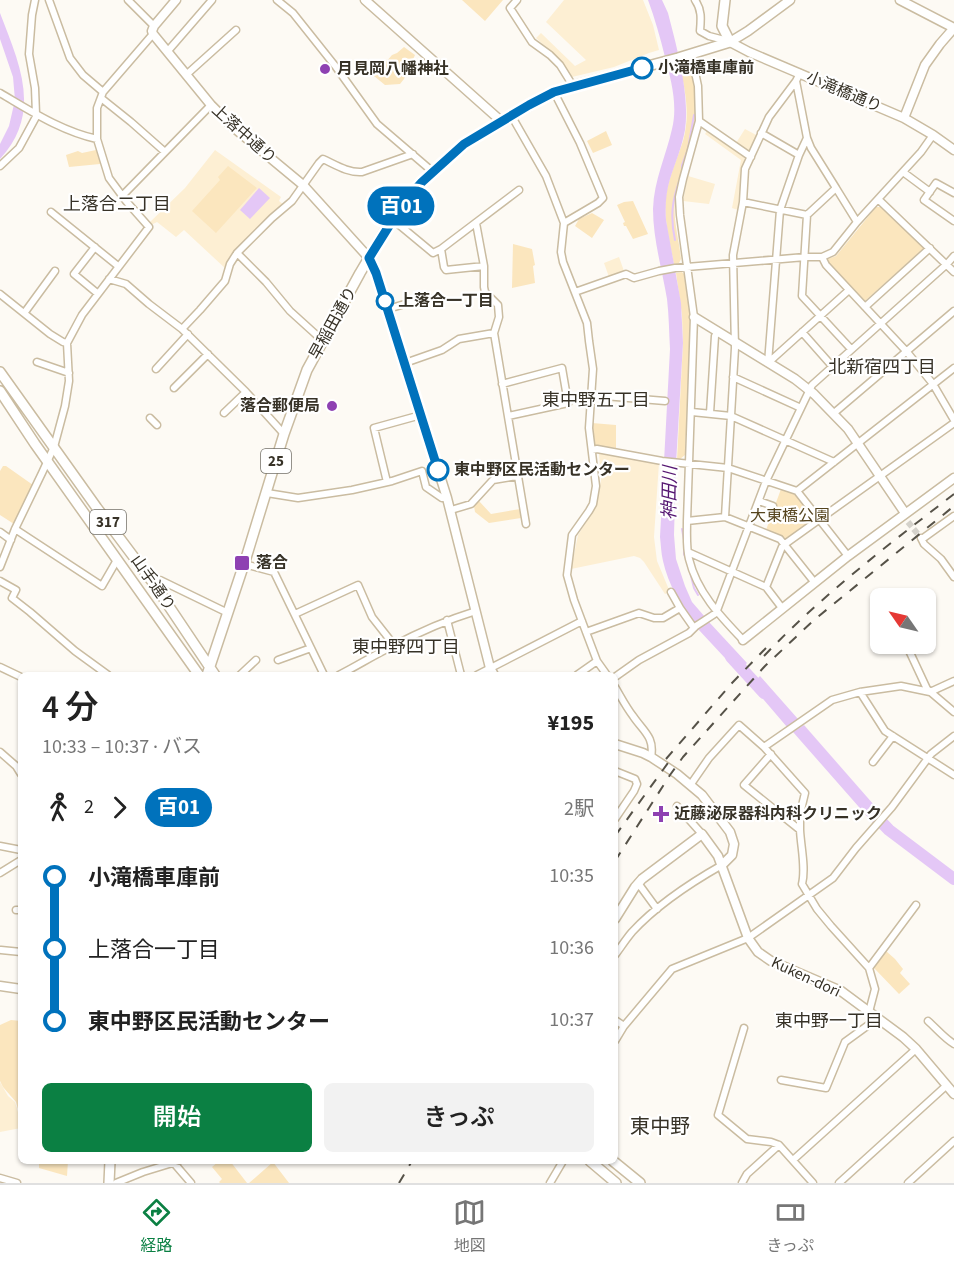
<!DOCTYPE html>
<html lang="ja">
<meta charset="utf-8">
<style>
:root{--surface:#fff;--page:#f2f2f2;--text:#222;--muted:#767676;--line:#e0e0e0;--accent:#0b8043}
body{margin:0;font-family:"Source Sans 3","Noto Sans JP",sans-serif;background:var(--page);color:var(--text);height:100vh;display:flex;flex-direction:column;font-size:22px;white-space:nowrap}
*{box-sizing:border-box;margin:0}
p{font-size:20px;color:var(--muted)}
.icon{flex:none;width:33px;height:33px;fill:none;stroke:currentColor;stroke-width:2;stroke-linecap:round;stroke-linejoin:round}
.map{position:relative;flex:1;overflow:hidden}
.sheet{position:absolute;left:18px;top:672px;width:600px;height:492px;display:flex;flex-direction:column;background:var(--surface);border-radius:9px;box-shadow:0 2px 4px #0004}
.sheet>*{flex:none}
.badge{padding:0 12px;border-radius:20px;font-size:21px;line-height:39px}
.needle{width:39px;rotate:304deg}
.fabs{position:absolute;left:870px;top:588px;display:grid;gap:12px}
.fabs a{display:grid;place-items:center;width:66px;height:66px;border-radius:9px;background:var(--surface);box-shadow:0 2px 4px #0004;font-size:30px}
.map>.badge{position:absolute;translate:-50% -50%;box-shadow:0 0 0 3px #fff}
.legs{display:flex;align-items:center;gap:9px;height:66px;padding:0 24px;font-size:20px}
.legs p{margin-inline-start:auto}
.headline{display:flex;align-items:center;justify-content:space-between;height:102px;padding:0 24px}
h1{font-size:33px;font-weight:600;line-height:45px}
.action{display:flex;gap:12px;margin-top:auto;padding:12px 24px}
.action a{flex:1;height:69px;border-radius:9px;background:var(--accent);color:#fff;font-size:24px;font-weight:600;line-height:69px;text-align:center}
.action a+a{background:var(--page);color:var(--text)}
ul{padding:0 24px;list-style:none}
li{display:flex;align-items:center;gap:21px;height:72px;font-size:22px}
li i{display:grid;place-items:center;width:9px;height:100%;margin:0 8px;background:currentColor}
li i::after{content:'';width:15px;height:15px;margin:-8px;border:4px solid;border-radius:50%;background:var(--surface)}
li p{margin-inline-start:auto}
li:first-child i{background:linear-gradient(#0000 50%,currentColor 0)}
li:last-child i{background:linear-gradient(currentColor 50%,#0000 0)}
.tab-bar{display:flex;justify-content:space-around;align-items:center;height:84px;border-top:2px solid var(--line);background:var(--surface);font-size:16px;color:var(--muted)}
.tab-bar a{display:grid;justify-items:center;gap:3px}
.tab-bar .active{color:var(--accent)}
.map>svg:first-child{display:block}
.built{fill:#fdefd3}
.green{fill:#fbe6be}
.water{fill:#e4c7f6}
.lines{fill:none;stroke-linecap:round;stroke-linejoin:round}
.stream{stroke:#e4c7f6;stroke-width:2}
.river{stroke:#e4c7f6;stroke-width:12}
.street-tunnel{stroke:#d5d2cb;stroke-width:6;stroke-dasharray:6 3;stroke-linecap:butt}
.street-casing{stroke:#cabca1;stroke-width:9}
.secondary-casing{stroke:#cabca1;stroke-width:11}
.primary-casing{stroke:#cabca1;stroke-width:12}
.street{stroke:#fff;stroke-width:6}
.secondary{stroke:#fff;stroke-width:8}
.primary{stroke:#fff;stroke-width:9}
.rail{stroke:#565248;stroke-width:2;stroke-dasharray:10 10;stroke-linecap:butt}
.line-1-casing{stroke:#fff;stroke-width:14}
.line-1{stroke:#0072bc;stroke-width:9}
.stop-1-dot{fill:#fff;stroke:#0072bc;stroke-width:3}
.poi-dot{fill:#8e41b2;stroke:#fff;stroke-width:2}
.labels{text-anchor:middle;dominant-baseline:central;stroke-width:4.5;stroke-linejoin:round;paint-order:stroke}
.shield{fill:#fff;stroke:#737068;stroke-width:1.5}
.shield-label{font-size:15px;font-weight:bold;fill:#373227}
.stop-label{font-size:16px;font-weight:bold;fill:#373227;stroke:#fff;text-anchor:start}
.poi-label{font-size:16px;font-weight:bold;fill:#373227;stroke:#fff;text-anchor:start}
.street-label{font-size:16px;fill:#373227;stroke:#fff}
.park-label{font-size:16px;fill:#56441e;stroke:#fff}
.neighbourhood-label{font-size:18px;fill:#373227;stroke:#fff}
.water-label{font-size:18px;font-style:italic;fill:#551671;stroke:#fff}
.quarter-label{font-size:20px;fill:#373227;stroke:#fff}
</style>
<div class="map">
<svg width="954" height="1183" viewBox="0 0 954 1183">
<rect width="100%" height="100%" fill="#fdfaf4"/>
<path class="built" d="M564 0H643L653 25 659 50 649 53 614 67 572 77 560 60 536 38 541 33 575 66 586 60 546 22Z
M745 129 758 136 753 149 747 151 736 143Z
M707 131 744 156 745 161 742 169 738 210 732 208 741 160 705 134Z
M215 150 281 197 279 201 284 205 256 230 235 251 229 259 226 269 184 230 176 237 157 222 151 225 149 223 185 188Z
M688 176 715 184 709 204 683 201Z
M619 257 624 271 609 277 604 263Z
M599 453 618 455 659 463 654 537 657 561 670 592 665 594 644 562 640 558 634 556 571 569 578 535 596 507 601 480Z
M0 1082 8 1096 15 1102 21 1122V1128L0 1132Z"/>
<path class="green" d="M462 0H503L485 21Z
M404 47 415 55 404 79 400 84 385 85 374 76 392 55 397 53Z
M687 66 691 68C696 93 698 117 692 142 687 161 677 179 675 200 673 222 679 238 681 259L679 263 674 265C670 242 663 218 666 195 669 177 677 159 683 141 690 117 686 92 680 68Z
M606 131 612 145 593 153 587 141Z
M96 150 101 163 100 164 69 167 66 155 78 151 82 153Z
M228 166 257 188 216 233 192 211 220 180 218 177Z
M633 201 648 234 633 239 626 226H624L623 223 625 222 617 205 624 202Z
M876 207H881L924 248 865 301 829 263 828 259 836 256Z
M592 213 604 220 592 238 575 226 579 219Z
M513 244 532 249 535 265 533 266 535 283 512 288Z
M682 272 684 274 691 324 685 455 680 459 677 460 683 343 682 315 676 273Z
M592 423 616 425V448L594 445Z
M3 466H6L33 485 14 524 0 515V471Z
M781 489 795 494 813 516 812 521 789 538H785L766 530Z
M479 501 491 514 520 509 521 518 489 523 475 512 474 506Z
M886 951 895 959 903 969 900 973 910 984 899 994 874 968Z
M11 1020 21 1021V1120L16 1102 3 1087 0 1081V1025Z
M39 1161H68L67 1176 39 1168Z
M219 1161H230L247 1183H220L219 1182 222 1179 212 1167Z
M273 1162 289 1183H249Z"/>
<path class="water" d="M648 0H662L668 13C677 48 690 95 685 130 682 147 675 163 670 179 666 192 665 206 666 220L681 303 683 343 676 464 674 535 676 559 685 586 692 602 705 617 694 624C681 606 668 584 663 561 661 553 661 545 660 537L670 349C669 332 669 316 667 299 662 269 653 239 653 209 654 180 666 156 672 129 678 105 671 80 665 57 660 37 655 19 648 0Z
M0 13C19 63 43 112 0 159V144L9 126 15 100 13 77 0 39Z
M259 188 270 198 250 219 240 210Z
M709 622 747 663 738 672 698 629Z
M760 676 798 719 787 727 751 685Z
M804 725 881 813 873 823 793 732Z"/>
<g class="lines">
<path class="stream" d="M682 173V165L688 149 694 115
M675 240C670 217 672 200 680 179
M682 529 684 540
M684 546V554L687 561
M690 572 694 588 698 595"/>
<path class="river" d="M731 657 764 693
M866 806 889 830 954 879"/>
<path class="street-tunnel" d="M908 522 921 538"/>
<g class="street-casing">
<path id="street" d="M35 0 32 15 29 54 35 88 36 114
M49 0 70 58 83 75 103 92
M128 0 154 26
M277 0 293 13 336 67 377 124 433 172
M517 0 510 8 532 42 550 55 560 65 573 86
M695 0C702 10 701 19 700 31L709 36 728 41
M167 52 212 0
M691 54 698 86 699 121 683 179 679 197 680 215 694 317 687 521C687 533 686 547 689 559 697 592 720 616 743 640
M186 75 236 30
M554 92 580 143 603 198 598 203 564 223 561 252 563 262 587 323 589 341 593 369 589 428 596 486 593 504 589 511 572 535 567 575 574 600 586 632 597 661 607 675
M0 93C31 111 61 131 97 139
M101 98 131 122 165 152
M511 115 546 176 564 223
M699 121 751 157
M761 133 799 155
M807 138 811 148 836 188
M0 166 19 148 37 115
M903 172 930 192
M954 193 936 183 924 200 954 221
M122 196 211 105
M878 199 954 272
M51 212 118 266
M807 215 802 296 851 349
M392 219 433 253 441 249 519 190
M857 222 921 152 933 135
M476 223 484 266V287L485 292 498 305 499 317 494 333 526 524
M95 247 74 274 97 293
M441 249 444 267 446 270 484 266
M237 253 266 282 290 311 322 340
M822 257 826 265 907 352 933 384 954 420
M109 279 126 284 149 304 182 329 246 392
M575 292 626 274 634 278 659 271 675 268 805 257H822L833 252 857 222 836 188 807 215 743 202 745 169 769 117 796 81 800 73
M0 294 50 334 63 342 67 343
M865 307 930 248
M388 309 428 297
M25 312 55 271
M182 329 200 310 225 281 230 264 237 253 272 218 292 201 319 163 323 159C336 165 348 173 362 172L413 154
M802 332 832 366
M37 362 69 373
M769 362 849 290
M405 363 442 350 459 339 494 333
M768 363 780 210 799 155 807 138 796 81
M156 369 188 334
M733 377 801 408
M502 384 562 368 568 403 508 416
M174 388 208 354
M592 395 665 401
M692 412 731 416 834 462
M224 413 246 392 284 434
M710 413 715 336 718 331
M834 413 954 311
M150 418 157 425
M592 450 597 449 662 461 728 468 797 491 848 556
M387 482 374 428 421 415
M797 491 954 368
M267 493 298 498 352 490 392 481 422 471 426 487 442 498H447
M759 501 773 506
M451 510 471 504 493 480 517 476
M725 517 735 348 733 255 743 202
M687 521 725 517 780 539 815 583
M15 529 102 586 117 560
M0 532 11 540
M921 538 924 544 941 559 954 577
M922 539 954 516
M688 552 766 587 782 608
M244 564 274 572 324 675
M0 567 15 529 42 473 54 447 65 406 69 381 67 343 82 315 149 227 126 201 109 178 97 139V108L103 92 153 34
M0 581 16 590 12 598 30 612 75 651 108 675
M154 584 160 580 228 613
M766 587 782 547 785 544 954 423
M671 592 680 608 694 628
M295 614 358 585 372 617 394 645
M447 620 461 675
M586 632 639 613 654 618H663L680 608
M906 644 927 689 954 712
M278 660 311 648
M0 667 21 677
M240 675 256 660
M339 675C357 666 374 655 393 646 419 632 447 620 476 611
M477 675 582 621
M577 675 597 661
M615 677 639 660 689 633 696 626 716 613 766 481 812 385 947 264 954 256
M615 687C621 697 626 707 633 716 643 731 655 737 651 757
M860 692 885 731 954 775
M764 747 832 700 860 692 901 686 930 692 954 681
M0 752 16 766 21 774
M771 754 744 785 800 830C801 848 806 868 802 884L817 909 831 926 869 968 875 989 869 1012
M873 762 893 736
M615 771 635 779 637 784 634 791 615 819
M691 784 709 758 739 725 764 747 805 793 800 814V830
M677 806 702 834
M0 846 21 850
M0 873 21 860
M638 883 657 909
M16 910H21
M1 950 21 952
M615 955C621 947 626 939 632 932 655 907 692 882 722 865
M869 968 916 905
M615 1020 624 1026
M928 1021C937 1029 944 1038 954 1044
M744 1028 718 1115 747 1139 771 1142 779 1145 813 1183
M615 1041 624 1026 672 969 748 938 833 878 856 848 892 807 931 754 954 736
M781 1080 826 1088 845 1042 878 1018
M793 1160 916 1049
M173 1162 191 1183
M0 1178 17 1183
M116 1183 143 1172 179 1161
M550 1183 563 1161
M742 1183 747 1174 779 1145
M839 1183 947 1085
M908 1183 954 1141"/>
</g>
<g class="secondary-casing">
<path id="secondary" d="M176 0 154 26 152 31 153 34 211 105 233 127 303 185 369 258 376 272 447 498 490 668 494 675
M365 0 501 121
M900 0 954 28
M730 42 749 52 904 118 933 135 954 150
M730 42 748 31 790 0
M904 118 925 65 940 44 954 28
M694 317 795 379 814 394 848 429 905 513
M743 640 848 556 954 478
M615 744 643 753 651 757 677 774 702 795 730 832 734 844 732 855 722 865
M615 919 635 887 642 879 702 834 718 856 748 938 758 952 771 961 841 991 903 1037 916 1049 954 1094
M0 986 21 989"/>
</g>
<g class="primary-casing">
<path id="primary" d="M0 372 97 508 154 584 215 675
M0 391 35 444 199 675
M207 675 246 558 284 434 307 370 360 273 392 219 405 201 422 182 464 144 547 95 573 86 678 58 730 42 722 26 725 0
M590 1161 616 1183
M613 1161 640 1183
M109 1183 110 1161"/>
</g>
<use href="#street" class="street"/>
<use href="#secondary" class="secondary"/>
<use href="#primary" class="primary"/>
<path class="rail" d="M764 656C821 596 888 545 954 494
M666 759 732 683 766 648
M615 836 673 756
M615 861 670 775 683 757 765 666 814 620 954 506
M399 1183 412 1161"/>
</g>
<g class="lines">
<g class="line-1-casing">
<path id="line-1" d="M438 470 376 273 369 258 404 202 422 182 464 144 529 105 554 92 642 68"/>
</g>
<use href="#line-1" class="line-1"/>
</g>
<g class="stop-1-dot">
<circle cx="642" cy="68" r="10"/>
<circle cx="385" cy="301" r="8"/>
<circle cx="438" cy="470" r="10"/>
</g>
<g class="poi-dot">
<circle cx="325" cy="69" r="6"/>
<circle cx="332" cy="406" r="6"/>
<rect x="234" y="555" width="16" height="16" rx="3"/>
<path d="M658 805h6v6h6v6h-6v6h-6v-6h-6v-6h6z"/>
</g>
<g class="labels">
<g class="shield">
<rect x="261" y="449" width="30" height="24" rx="4.5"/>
<rect x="90" y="510" width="36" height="24" rx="4.5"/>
</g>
<g class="shield-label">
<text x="276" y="461">25</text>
<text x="108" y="522">317</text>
</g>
<g class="stop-label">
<text x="658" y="68">小滝橋車庫前</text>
<text x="398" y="301">上落合一丁目</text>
<text x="454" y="470">東中野区民活動センター</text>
</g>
<g class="poi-label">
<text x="337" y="69">月見岡八幡神社</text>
<text x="320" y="406" text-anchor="end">落合郵便局</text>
<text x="256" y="563">落合</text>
<text x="674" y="814">近藤泌尿器科内科クリニック</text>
</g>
<g class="street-label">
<text transform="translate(844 92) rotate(23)">小滝橋通り</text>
<text transform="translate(244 134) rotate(42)">上落中通り</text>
<text transform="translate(333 323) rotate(-61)">早稲田通り</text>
<text transform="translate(153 583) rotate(55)">山手通り</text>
<text transform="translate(806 977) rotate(25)">Kuken-dori</text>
</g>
<g class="park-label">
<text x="790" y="516">大東橋公園</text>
</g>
<g class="neighbourhood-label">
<text x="117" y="204">上落合二丁目</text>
<text x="882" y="367">北新宿四丁目</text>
<text x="596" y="400">東中野五丁目</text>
<text x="406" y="647">東中野四丁目</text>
<text x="829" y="1021">東中野一丁目</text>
</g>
<g class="water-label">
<text transform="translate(670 493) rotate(-89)">神田川</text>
</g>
<g class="quarter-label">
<text x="660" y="1127">東中野</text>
</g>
</g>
</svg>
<div class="fabs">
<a><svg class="needle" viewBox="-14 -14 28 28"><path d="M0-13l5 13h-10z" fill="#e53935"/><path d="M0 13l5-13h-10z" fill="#767676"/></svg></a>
</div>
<b class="badge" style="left:401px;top:206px;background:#0072bc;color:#fff">百01</b>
<section class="sheet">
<div class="headline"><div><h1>4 分</h1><p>10:33 – 10:37 · バス</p></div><b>¥195</b></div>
<div class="legs"><svg class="icon" aria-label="walk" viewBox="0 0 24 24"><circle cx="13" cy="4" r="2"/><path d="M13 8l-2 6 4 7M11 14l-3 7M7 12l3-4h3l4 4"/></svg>2<svg class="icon" aria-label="forward" viewBox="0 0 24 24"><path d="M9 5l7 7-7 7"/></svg><b class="badge" style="background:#0072bc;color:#fff">百01</b><p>2駅</p></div>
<ul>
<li><i style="color:#0072bc"></i><b>小滝橋車庫前</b><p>10:35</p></li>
<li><i style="color:#0072bc"></i><span>上落合一丁目</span><p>10:36</p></li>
<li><i style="color:#0072bc"></i><b>東中野区民活動センター</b><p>10:37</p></li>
</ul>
<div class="action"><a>開始</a><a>きっぷ</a></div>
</section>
</div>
<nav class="tab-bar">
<a class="active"><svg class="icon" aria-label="directions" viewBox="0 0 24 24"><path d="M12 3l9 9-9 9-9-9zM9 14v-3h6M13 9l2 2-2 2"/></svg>経路</a>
<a><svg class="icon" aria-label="map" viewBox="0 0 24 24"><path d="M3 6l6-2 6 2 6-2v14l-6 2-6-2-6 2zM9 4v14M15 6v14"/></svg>地図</a>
<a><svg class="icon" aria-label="tickets" viewBox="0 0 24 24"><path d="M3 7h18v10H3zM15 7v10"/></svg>きっぷ</a>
</nav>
